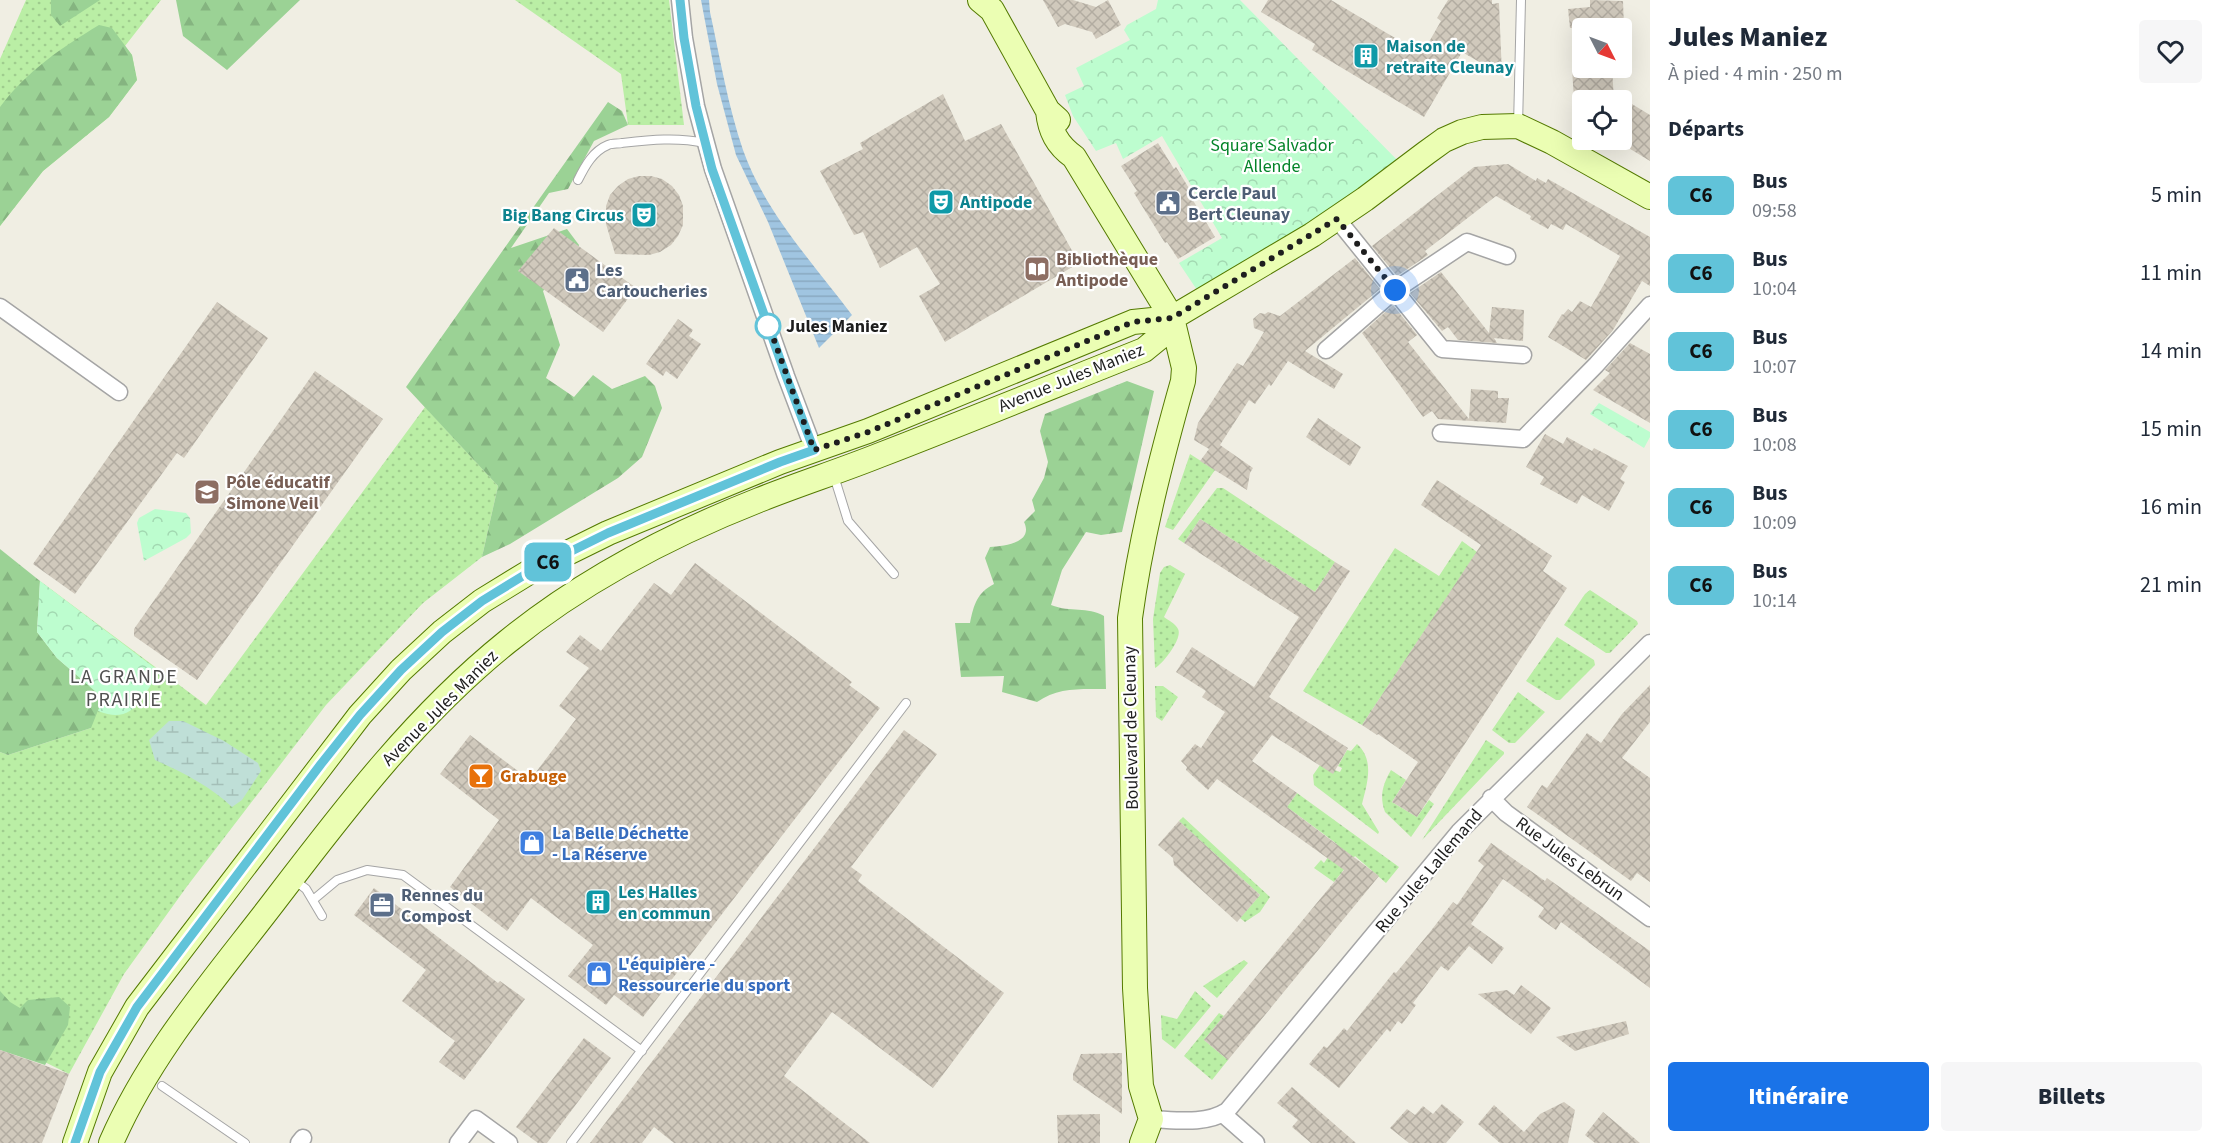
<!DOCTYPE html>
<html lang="fr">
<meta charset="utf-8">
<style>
:root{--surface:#fff;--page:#f6f6f7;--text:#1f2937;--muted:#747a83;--accent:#1a73e8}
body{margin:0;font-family:"Source Sans 3",sans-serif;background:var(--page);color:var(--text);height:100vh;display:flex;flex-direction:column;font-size:22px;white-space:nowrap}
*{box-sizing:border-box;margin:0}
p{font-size:20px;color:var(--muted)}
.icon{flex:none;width:33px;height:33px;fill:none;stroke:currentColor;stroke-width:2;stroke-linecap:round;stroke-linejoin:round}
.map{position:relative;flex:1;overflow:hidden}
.panel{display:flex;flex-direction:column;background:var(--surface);width:570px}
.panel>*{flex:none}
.badge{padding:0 12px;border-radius:9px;font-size:21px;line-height:39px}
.needle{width:39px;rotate:132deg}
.controls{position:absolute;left:1572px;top:18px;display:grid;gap:12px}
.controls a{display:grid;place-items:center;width:60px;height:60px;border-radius:6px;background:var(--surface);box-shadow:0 6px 24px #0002;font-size:30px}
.you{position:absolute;width:30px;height:30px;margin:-15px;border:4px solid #fff;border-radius:50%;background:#1a73e8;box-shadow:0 0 0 9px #1a73e833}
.map>.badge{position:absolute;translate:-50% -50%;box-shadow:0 0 0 3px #fff}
h2{padding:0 18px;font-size:22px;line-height:54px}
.round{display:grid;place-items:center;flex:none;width:63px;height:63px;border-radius:6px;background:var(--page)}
.head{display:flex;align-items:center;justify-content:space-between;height:102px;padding:0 18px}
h1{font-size:28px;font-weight:800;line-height:45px}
.primary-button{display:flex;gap:12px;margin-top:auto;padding:12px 18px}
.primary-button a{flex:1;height:69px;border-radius:6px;background:var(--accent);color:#fff;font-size:24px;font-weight:800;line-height:69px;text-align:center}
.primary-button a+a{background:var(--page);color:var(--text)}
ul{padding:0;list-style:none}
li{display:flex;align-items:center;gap:18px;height:78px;padding:0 18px}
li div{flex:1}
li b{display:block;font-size:22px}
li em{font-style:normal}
li .badge{min-width:66px;font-weight:700;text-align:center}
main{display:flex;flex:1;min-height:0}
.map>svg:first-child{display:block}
.grass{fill:url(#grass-dots)}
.forest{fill:url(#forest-firs)}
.wetland{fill:url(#wetland-marsh)}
.park{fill:url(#park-crowns)}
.water{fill:url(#water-rules)}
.building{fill:url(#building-cross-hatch)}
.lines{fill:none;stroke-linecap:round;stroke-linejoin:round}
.lane-casing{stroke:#a5a5a5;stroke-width:10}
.street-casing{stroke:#a5a5a5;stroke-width:19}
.secondary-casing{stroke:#547a00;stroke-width:26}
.lane{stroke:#fff;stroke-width:8}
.street{stroke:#fff;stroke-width:16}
.secondary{stroke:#ebfeb3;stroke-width:24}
.line-casing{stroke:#fff;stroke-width:14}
.line{stroke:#61c3d9;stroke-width:9}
.walk{stroke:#1e1e1e;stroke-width:6;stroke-dasharray:0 10.8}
.stop-dot{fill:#fff;stroke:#61c3d9;stroke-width:3}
.labels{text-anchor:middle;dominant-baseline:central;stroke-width:4.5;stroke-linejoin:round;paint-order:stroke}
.culture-label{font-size:18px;font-weight:bold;fill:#0d838f;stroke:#fff;text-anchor:start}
.park-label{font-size:18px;fill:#048429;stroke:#fff}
.service-label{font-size:18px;font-weight:bold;fill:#4e5e75;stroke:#fff;text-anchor:start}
.education-label{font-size:18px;font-weight:bold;fill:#785e54;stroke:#fff;text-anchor:start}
.stop-label{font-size:18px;font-weight:bold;fill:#1e1e1e;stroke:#fff;text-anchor:start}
.street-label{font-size:18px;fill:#1e1e1e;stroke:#fff}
.food-label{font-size:18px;font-weight:bold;fill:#c56008;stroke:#fff;text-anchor:start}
.shop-label{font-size:18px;font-weight:bold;fill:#366cbe;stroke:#fff;text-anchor:start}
.neighbourhood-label{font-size:20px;letter-spacing:1.5px;fill:#515151;stroke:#fff}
</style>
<main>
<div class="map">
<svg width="1650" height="1143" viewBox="0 0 1650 1143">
<defs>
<pattern id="grass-dots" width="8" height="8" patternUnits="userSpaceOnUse" patternTransform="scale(1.5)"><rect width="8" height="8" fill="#baeea5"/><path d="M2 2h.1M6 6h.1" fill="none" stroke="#9fcc8e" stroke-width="1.8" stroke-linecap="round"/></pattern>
<pattern id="forest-firs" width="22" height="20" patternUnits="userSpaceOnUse" patternTransform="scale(1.5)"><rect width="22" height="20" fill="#9bd295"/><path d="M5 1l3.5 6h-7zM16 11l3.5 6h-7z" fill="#85b480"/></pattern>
<pattern id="wetland-marsh" width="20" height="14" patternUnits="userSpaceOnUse" patternTransform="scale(1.5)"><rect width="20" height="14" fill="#bfdfd7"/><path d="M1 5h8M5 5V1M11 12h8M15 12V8" fill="none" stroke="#a4bfb8"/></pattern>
<pattern id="park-crowns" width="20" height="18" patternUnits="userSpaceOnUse" patternTransform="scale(1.5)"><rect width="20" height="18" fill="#bdfdcf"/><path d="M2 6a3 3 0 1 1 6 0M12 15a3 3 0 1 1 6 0" fill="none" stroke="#a2d8b1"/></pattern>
<pattern id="water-rules" width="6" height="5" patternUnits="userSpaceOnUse" patternTransform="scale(1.5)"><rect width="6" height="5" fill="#a0c5e1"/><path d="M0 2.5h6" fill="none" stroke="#89a9c1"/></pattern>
<pattern id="building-cross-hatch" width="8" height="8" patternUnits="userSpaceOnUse" patternTransform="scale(1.5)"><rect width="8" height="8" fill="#d0c9bc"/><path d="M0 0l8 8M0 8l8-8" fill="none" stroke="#b2aca1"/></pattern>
</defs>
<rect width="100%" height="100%" fill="#f0eee3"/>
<path class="grass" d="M26 0H161L125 46 132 55 137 80 109 117 43 171 0 226V59Z
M515 0H669L684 125H628L621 74Z
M425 407 498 486 482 557 423 603 326 705 188 885 124 974 69 1074 0 1040V752L8 755 91 728 40 581 206 705Z
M1190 454 1215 470 1173 530 1165 527Z
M1217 488H1223L1335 562 1315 592 1200 519 1184 543 1178 539Z
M1462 541 1477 552 1362 725 1303 691 1395 548 1439 576Z
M1170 565 1185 574 1164 617C1168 620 1176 624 1178 629 1183 638 1163 664 1155 668L1153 619 1160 573 1164 567Z
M1590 590 1637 621 1638 624 1610 653H1606L1564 625 1585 594Z
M1557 637 1594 660 1595 665 1560 700H1556L1526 681Z
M1155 686H1163L1178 697 1162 721 1156 717Z
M1518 692 1545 712 1515 743H1509L1492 730Z
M1486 740 1504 752V754L1422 840Z
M1357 744C1375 760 1367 784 1362 804L1379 832 1378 834 1314 785 1313 775 1320 765 1340 772 1342 768 1338 766 1347 750 1351 751Z
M1391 770 1406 780 1392 802 1417 817 1429 800 1434 804 1411 837 1385 812C1379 796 1383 784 1391 770Z
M1297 793 1399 867 1386 883 1355 856 1334 882 1314 868 1321 860 1324 863 1337 844 1287 807Z
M1183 817 1270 897 1260 912 1245 922 1240 918 1260 895 1179 821Z
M1244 960 1248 963 1217 998 1203 986Z
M1195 991 1211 1006 1175 1049 1162 1039 1161 1015 1177 1019Z
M1219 1013 1224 1016 1204 1040 1228 1060 1212 1080 1184 1056Z"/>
<path class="forest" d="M51 0H100L60 26 51 15Z
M176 0H300L227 70 183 36Z
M99 25 112 28 132 55 137 80 109 117 43 171 0 226V107C27 71 61 48 99 25Z
M608 102 622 111 628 125 594 141 568 189 549 193 511 248 567 229 579 245 576 257 543 291 560 345 546 378 574 397 593 375 612 389 645 376 655 386 662 408 642 457 618 478 510 544 482 557 498 486 406 387Z
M1127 381 1154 391 1122 532 1101 535 1086 532 1062 570 1051 605C1071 613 1087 606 1104 616L1106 689C1081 689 1058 687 1037 702L1002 692 1004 676 961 677 955 623H970C974 604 977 593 994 584L985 558 990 547C1004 546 1034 543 1024 522L1035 511 1032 500 1044 478 1048 462 1040 431 1045 414Z
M0 549 40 581 37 632 57 658 103 698 91 728 8 755 0 752Z
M0 991 10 1002 20 1008 28 1000 59 997 70 1007 68 1025 45 1065 0 1050Z"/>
<path class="wetland" d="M169 721H183L224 741 258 763 261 771 242 800 232 807C210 786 182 772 155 760L149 740Z"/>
<path class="park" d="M1158 0H1240L1404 167 1203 299 1179 263 1222 238 1162 136 1123 159 1116 143 1096 151 1073 116 1065 95 1084 86 1076 68 1130 40 1124 30 1127 25 1156 9Z
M1599 403 1650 432V437L1644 448 1590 414Z
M155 509 186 513 190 518 191 533 186 538 144 561 137 523 139 518Z
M40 581 160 672C141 696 135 726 98 711L103 698 57 658 37 632Z"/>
<path class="water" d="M701 0H709L710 12C720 58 728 106 743 150 765 212 813 263 852 315L819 348 768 222 736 155 717 84Z"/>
<path class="building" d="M1043 0H1073L1096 7 1108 0 1121 25 1096 39 1092 32 1065 24 1058 27Z
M1268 0H1331L1422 54 1441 21 1437 18 1448 0H1492V4L1499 3 1502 75 1462 52 1424 117 1312 50 1315 44 1261 12Z
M1590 0 1623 1 1624 28H1570L1568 9 1590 7Z
M1572 68H1612L1614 100H1574Z
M943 94 965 141 1001 124 1079 263 945 342 919 296 940 284 917 247 880 268 863 232 854 235 820 171 863 149 860 143Z
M1622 98 1650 115V161L1622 144Z
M1158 143 1174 169 1176 167 1190 190 1188 192 1215 237 1178 259 1167 242 1165 243 1134 193 1137 191 1121 166Z
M1508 164 1536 181 1537 178 1546 183 1548 179 1650 237V286L1642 281 1613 330 1586 360 1548 337 1562 314 1563 315 1568 309 1572 312 1580 301 1591 307 1620 256 1566 224 1563 230 1551 224 1548 229 1530 219 1531 216 1496 196 1425 251 1428 255 1397 276 1372 246 1474 167Z
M639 176H651L662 179 672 186 679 195 683 206V225L678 236 671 245 660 252 649 255 615 254 606 224V206L610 195 618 186 628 179Z
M554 228 636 288 603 332 518 271Z
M1355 258 1380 289 1305 351 1343 374 1334 389 1288 361 1271 386 1269 384 1255 404 1249 400 1220 445 1253 468 1250 473 1247 490 1200 461 1209 449 1194 440 1198 423 1237 363 1243 366 1264 332 1254 328 1253 319 1260 313 1265 314 1268 312 1280 316Z
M1441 272 1489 333 1492 307 1524 310 1523 341 1494 338 1497 343 1458 340 1448 327 1442 331 1410 293Z
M217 302 268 338 184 458 177 453 75 594 33 564Z
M1393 305 1417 335 1408 342 1469 419 1471 389 1498 391V398H1509L1506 423 1438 419 1432 411 1423 417 1362 333Z
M678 319 693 330 689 336 701 344 677 379 666 371 663 376 646 364Z
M1630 343 1650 354V423L1593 390 1610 373 1605 370Z
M315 371 383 419 197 680 134 636V629Z
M1318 418 1361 447 1350 466 1306 437Z
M1545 434 1563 444 1567 437 1592 451 1594 448 1628 466 1620 479 1625 482 1609 511 1582 495 1577 504 1540 484 1544 477 1526 467Z
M1437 480 1552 556 1543 571 1567 588 1417 817 1392 802 1418 762 1378 734 1377 735 1362 725 1481 545 1421 505Z
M1200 519 1315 592 1335 562 1350 571 1269 697 1348 748 1333 774 1272 735 1252 761 1297 793 1287 807 1379 876 1228 1060 1204 1040 1344 870 1217 779 1208 790 1186 770 1187 767 1181 761 1195 744 1201 748 1225 712 1202 697 1206 691 1176 672 1192 647 1254 687 1299 617 1184 543Z
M695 563 852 682 849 685 880 708 643 1017 614 995 606 1005 568 976 593 945 531 898 507 931 450 887 499 820 440 774 470 735 530 780 576 719 559 706 589 668 566 652 580 635 601 651 654 583 671 595Z
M1650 685V722L1622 758 1650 778V882L1637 873 1631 881 1527 807 1542 785 1547 788 1587 733 1601 743 1622 714Z
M904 730 937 754 851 867 862 875 858 881 1004 993 933 1088 832 1012 784 1076 870 1143H674L654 1127 642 1143H590Z
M1179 821 1260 895 1237 922 1174 865 1173 858 1158 845Z
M1491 843 1545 881 1547 878 1650 951V988L1561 922 1556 930 1538 917 1544 908 1503 879 1471 924 1504 948 1492 964 1469 946 1448 971 1441 966 1413 1003 1416 1005 1402 1024 1398 1021 1390 1032 1387 1029 1339 1088 1309 1064 1324 1046 1327 1048 1344 1028 1347 1031 1394 972 1396 973 1430 932 1453 902 1457 905 1484 866 1478 861Z
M374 888 498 983 500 981 525 999 464 1080 439 1062 455 1041 402 1001 426 970 354 915Z
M1521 985 1551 1008 1531 1034 1478 994 1507 990 1514 995Z
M1626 1021 1629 1034 1575 1051 1556 1037Z
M584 1038 611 1058 547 1143H538L516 1127Z
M0 1050 69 1074 42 1143H0Z
M1122 1053V1114L1073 1080V1074L1081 1054Z
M1292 1087 1318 1110 1356 1143H1311L1292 1127 1298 1120 1277 1103Z
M1564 1102 1575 1110 1568 1143H1500L1478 1124 1494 1105 1524 1132 1540 1114Z
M1442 1104 1464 1122 1446 1143H1409L1390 1128 1407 1109 1415 1115 1423 1106 1433 1114Z
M1603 1112 1615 1122 1640 1143H1595L1585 1135Z
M1100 1114V1143H1058L1057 1115Z"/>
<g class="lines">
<g class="lane-casing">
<path id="lane" d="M1518 126 1521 0
M578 180C585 166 593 151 608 145 612 143 618 144 622 143 650 140 677 137 705 143
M834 476 848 521 894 574
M293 879 306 889 322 916
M313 900 337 880 367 870 403 875 642 1051
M162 1086 245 1143
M571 1143 906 703"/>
</g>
<g class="street-casing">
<path id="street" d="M680 0 684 38 696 106 713 169 786 376 814 450
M1337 219 1442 349 1523 355
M0 307 119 392
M1326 350 1395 290 1467 242 1507 256
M1441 433 1523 439 1596 365 1650 305
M1491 798 1506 813 1650 918
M1223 1114 1256 1143
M1151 1119C1176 1120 1205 1125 1227 1111L1459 832 1650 643
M299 1143 303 1138
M458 1143 476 1119 509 1143"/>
</g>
<g class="secondary-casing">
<path id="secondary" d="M980 0 992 10 1048 111 1058 120
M1048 111C1050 131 1057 145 1074 157L1172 318 1184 368 1183 381C1161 459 1141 537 1130 618L1135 988 1141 1086 1151 1119 1142 1143
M1172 318 1312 235 1365 199 1426 153 1444 140 1462 132 1482 127 1518 126 1552 142 1650 197
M75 1143 100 1072 137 1007 360 715 401 670 442 632 482 601 531 571 608 533 780 462 868 431 1133 322 1172 318
M111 1143C150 1053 214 980 273 903 344 810 415 716 507 642 582 581 670 535 759 500 799 484 840 471 880 455 968 421 1056 385 1144 350L1166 332 1172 318"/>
</g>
<use href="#lane" class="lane"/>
<use href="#street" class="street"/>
<use href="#secondary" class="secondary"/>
</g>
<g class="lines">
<g class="line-casing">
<path id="line" d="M75 1143 100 1072 137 1007 321 764 360 715 401 670 442 632 482 601 531 571 608 533 780 462 814 450 786 376 712 169 696 106 684 38 680 0"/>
</g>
<use href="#line" class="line"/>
<path class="walk" d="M768 326 766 318 814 450 868 432 1133 322 1172 318 1337 219 1395 290"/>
</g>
<defs>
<g id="building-square" transform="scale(1.35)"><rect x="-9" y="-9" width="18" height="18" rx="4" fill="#0f9aa8" stroke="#fff"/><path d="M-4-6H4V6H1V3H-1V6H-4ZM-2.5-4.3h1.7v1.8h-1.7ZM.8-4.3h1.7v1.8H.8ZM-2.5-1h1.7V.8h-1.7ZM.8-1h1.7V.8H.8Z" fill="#fff"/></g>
<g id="theatre-square" transform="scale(1.35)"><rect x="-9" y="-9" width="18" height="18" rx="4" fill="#0f9aa8" stroke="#fff"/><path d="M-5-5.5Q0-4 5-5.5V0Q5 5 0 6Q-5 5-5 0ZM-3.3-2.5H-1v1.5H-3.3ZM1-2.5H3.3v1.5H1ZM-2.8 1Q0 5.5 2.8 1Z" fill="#fff"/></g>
<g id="civic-square" transform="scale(1.35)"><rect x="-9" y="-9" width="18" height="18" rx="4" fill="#5c6f8a" stroke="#fff"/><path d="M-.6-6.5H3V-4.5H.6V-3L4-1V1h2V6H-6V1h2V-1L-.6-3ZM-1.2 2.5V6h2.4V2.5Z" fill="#fff"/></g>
<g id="library-square" transform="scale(1.35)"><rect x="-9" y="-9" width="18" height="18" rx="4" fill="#8d6e63" stroke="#fff"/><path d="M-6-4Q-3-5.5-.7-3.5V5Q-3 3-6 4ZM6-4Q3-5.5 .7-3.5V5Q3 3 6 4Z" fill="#fff"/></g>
<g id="school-square" transform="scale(1.35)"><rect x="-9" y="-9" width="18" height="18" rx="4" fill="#8d6e63" stroke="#fff"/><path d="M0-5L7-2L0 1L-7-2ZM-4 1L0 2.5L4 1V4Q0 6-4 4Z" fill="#fff"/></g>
<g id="bar-square" transform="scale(1.35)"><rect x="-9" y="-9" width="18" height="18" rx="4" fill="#e8710a" stroke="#fff"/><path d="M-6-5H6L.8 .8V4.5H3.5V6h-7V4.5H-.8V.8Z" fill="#fff"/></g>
<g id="shop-square" transform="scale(1.35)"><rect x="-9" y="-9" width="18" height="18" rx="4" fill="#3f7fe0" stroke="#fff"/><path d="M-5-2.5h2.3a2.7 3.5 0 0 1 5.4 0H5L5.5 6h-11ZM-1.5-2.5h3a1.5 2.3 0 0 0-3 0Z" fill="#fff"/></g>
<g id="office-square" transform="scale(1.35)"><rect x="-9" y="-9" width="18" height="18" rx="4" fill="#5c6f8a" stroke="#fff"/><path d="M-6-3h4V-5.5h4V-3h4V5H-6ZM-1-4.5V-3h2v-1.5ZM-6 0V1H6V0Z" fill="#fff"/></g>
</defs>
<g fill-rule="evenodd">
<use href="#building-square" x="1366" y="56"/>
<use href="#theatre-square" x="941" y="202"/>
<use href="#civic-square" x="1168" y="203"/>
<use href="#theatre-square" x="644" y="215"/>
<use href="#library-square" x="1037" y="269"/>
<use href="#civic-square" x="577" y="280"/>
<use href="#school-square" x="207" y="492"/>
<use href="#bar-square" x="481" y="776"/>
<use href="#shop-square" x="532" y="843"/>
<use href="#building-square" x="598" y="902"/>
<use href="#office-square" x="382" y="905"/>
<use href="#shop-square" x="599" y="974"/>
</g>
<circle class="stop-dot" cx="768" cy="326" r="12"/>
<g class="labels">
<g class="culture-label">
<text x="1386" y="46">Maison de<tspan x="1386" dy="21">retraite Cleunay</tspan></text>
<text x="960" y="202">Antipode</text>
<text x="624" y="215" text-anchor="end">Big Bang Circus</text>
<text x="618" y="892">Les Halles<tspan x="618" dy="21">en commun</tspan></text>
</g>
<g class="park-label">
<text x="1272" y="145">Square Salvador<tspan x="1272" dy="21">Allende</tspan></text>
</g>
<g class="service-label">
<text x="1188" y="193">Cercle Paul<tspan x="1188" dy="21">Bert Cleunay</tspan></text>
<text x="596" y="270">Les<tspan x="596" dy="21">Cartoucheries</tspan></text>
<text x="401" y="895">Rennes du<tspan x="401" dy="21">Compost</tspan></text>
</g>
<g class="education-label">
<text x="1056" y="259">Bibliothèque<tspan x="1056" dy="21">Antipode</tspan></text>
<text x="226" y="482">Pôle éducatif<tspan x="226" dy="21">Simone Veil</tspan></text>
</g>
<g class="stop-label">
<text x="786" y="326">Jules Maniez</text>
</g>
<g class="street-label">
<text transform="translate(1071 378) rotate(-22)">Avenue Jules Maniez</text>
<text transform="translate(440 708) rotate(-45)">Avenue Jules Maniez</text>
<text transform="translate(1131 728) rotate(-91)">Boulevard de Cleunay</text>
<text transform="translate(1570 859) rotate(36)">Rue Jules Lebrun</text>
<text transform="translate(1429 871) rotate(-50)">Rue Jules Lallemand</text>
</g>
<g class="food-label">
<text x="500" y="776">Grabuge</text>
</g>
<g class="shop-label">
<text x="552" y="833">La Belle Déchette<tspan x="552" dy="21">- La Réserve</tspan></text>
<text x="618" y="964">L'équipière -<tspan x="618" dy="21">Ressourcerie du sport</tspan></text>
</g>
<g class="neighbourhood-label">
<text x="124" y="677">LA GRANDE<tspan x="124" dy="23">PRAIRIE</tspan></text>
</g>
</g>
</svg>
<div class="controls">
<a><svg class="needle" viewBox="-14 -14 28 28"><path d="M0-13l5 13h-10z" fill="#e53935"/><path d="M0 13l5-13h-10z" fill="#747a83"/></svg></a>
<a><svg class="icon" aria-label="locate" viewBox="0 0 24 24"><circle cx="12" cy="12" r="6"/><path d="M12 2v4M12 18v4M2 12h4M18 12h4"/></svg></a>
</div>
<div class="you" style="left:1395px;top:290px"></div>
<b class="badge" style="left:548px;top:562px;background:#61c3d9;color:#111">C6</b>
</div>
<section class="panel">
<div class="head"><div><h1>Jules Maniez</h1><p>À pied · 4 min · 250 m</p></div><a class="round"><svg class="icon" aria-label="heart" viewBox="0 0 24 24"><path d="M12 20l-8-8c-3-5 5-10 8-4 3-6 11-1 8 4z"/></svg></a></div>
<h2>Départs</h2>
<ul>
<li><span class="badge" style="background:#61c3d9;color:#111">C6</span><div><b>Bus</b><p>09:58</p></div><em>5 min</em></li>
<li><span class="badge" style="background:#61c3d9;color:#111">C6</span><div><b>Bus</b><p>10:04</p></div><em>11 min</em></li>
<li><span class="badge" style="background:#61c3d9;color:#111">C6</span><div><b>Bus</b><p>10:07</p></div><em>14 min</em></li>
<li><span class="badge" style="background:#61c3d9;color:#111">C6</span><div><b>Bus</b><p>10:08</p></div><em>15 min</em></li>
<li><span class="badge" style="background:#61c3d9;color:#111">C6</span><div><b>Bus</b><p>10:09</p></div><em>16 min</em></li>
<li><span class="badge" style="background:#61c3d9;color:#111">C6</span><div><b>Bus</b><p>10:14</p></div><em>21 min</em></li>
</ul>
<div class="primary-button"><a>Itinéraire</a><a>Billets</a></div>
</section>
</main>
